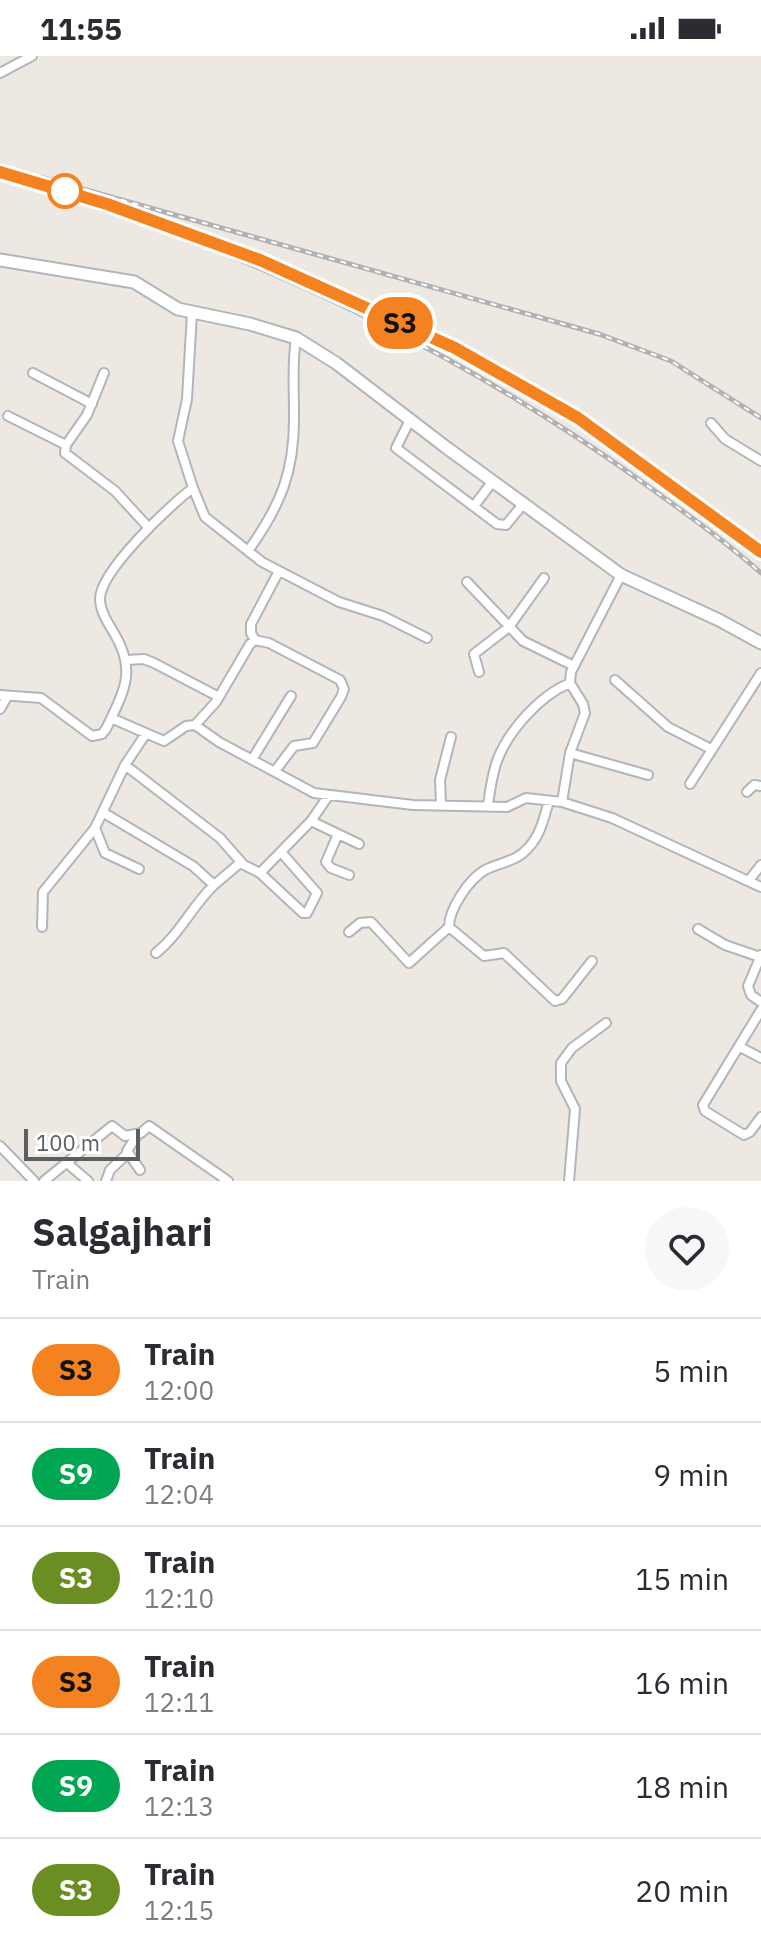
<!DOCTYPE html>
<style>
:root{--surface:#fff;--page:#f7f7f7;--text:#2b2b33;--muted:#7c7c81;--line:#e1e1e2}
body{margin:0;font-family:"IBM Plex Sans",sans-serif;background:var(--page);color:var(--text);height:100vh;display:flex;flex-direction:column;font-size:30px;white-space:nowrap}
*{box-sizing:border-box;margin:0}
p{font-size:26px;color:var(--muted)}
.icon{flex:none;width:44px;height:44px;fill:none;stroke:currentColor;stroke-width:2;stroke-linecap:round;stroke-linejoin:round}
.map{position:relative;height:1125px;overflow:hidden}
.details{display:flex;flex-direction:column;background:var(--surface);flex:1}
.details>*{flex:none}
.badge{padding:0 16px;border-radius:26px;font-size:28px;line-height:52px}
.scale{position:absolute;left:24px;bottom:20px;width:116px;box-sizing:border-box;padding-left:8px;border:4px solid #5a5f62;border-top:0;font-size:22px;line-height:28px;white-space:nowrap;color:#5a5f62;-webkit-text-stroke:6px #fff;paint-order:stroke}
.map>.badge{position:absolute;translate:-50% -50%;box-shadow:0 0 0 4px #fff}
.round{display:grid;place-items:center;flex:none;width:84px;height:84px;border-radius:42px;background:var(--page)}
.overview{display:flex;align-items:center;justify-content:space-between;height:136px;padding:0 32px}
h1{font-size:38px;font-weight:700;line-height:60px}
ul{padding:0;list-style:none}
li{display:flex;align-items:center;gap:24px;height:104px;padding:0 32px;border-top:2px solid var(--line)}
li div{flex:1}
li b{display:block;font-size:30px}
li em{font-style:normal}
li .badge{min-width:88px;font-weight:700;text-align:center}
.status{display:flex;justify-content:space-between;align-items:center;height:56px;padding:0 40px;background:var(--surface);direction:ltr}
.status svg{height:22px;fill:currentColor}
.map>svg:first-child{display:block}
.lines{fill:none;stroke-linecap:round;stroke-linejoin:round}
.minor-casing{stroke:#b2b5b9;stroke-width:12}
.secondary-casing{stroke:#b1b6b9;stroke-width:15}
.minor{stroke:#fff;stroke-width:8}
.secondary{stroke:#fff;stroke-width:11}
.rail-casing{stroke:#b0b1b2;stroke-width:5}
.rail{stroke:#fff;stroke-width:2;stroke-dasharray:6;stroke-linecap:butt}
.line-casing{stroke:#fff;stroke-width:18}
.line{stroke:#f58220;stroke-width:12}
.stop-dot{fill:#fff;stroke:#f58220;stroke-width:4}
</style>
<div class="status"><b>11:55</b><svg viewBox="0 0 49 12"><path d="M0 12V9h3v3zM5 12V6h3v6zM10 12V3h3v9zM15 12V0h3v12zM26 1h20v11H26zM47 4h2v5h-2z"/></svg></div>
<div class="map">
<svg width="761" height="1125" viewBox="0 0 761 1125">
<rect width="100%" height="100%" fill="#ede8e1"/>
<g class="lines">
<g class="minor-casing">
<path id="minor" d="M0 17 32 0
M33 317 92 348
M104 317 87 359 66 389 65 397 115 435 149 472
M8 360 66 389
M410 364 396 392 497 468 506 469 524 447
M711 367 725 383 761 405
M193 432 205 461 262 506 339 546 383 560 427 582
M474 450 493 425
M248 495C281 449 295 415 294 357 294 331 292 307 296 282
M621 519 571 616 570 627 583 648 585 657 570 697 562 746 612 762 761 831
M467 526 523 585 574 610
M255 584 251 577V568L279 515
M127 604 144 603 154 607 219 641
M479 616 474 598 509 571 544 522
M615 624 668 671 711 693
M0 639 41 642 92 680 102 678 106 673C124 635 137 615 114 577 108 567 100 555 100 543 100 515 170 449 193 432L178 385 187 343 192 257
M0 653 7 641
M111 662 164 685 186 670 195 669 219 686 314 737 413 749 507 751 526 742 562 746
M195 669 216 646 250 588 255 584 269 587 340 624 344 633 341 641 313 687 294 690 275 715
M570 697 648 719
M253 702 291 640
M125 709 220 782 242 807
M690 728 761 617
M747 736 754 729 761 730
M549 745C544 761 541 778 529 791 517 806 500 806 485 814 469 823 449 853 449 871L484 900 504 897 555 945 562 943 592 905
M441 748 440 724 451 681
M488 749C490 734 492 719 497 705 508 675 540 639 570 627
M104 757 193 810 214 829 240 807 260 817 311 765 329 739
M311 765 359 788
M95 772 105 797 139 813
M338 778 326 806 331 812 349 819
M260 817 303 857H307L317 837 281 796
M750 823 761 809
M42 871 43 836 95 772 125 709 145 679
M698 873 725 889 760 901
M349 876 360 867 371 866 409 907 449 871
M156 897C180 878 192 850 214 829
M761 899 748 930 751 939 761 946
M761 954 703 1049 705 1055 744 1079 750 1076 761 1061
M740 991 761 1002
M138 1078 127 1095 140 1114
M0 1090 34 1125
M67 1107 88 1125
M44 1125 112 1070 125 1080 141 1077 149 1070 228 1125
M106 1125 110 1114 127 1098
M569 1125 575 1053 561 1025V1007L572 992 606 967"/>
</g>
<g class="secondary-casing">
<path id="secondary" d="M0 204 134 226 178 253 250 268 296 282 336 307 447 392 621 519 719 564 761 587"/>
</g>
<use href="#minor" class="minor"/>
<use href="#secondary" class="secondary"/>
<g class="rail-casing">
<path id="rail" d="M40 121 599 278 671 305 761 362
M0 122C231 186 450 288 645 428 684 456 725 485 761 517
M430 280 578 362 761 496"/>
</g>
<use href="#rail" class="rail"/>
</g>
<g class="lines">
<g class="line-casing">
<path id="line" d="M0 116 107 148 260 204 455 292 578 362 761 496"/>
</g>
<use href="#line" class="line"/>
</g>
<circle class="stop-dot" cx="65" cy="135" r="16"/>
</svg>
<div class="scale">100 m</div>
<b class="badge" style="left:400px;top:267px;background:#f58220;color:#111">S3</b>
</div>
<section class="details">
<div class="overview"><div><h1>Salgajhari</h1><p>Train</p></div><a class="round"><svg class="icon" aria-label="heart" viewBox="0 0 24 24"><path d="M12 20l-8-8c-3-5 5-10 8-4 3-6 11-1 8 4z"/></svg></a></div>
<ul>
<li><span class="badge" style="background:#f58220;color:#111">S3</span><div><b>Train</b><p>12:00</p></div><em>5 min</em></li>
<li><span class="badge" style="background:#00a651;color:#fff">S9</span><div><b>Train</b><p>12:04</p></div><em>9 min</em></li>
<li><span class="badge" style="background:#6b8e23;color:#fff">S3</span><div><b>Train</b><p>12:10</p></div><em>15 min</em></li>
<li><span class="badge" style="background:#f58220;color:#111">S3</span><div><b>Train</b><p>12:11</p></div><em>16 min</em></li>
<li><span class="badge" style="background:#00a651;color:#fff">S9</span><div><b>Train</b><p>12:13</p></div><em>18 min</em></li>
<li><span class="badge" style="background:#6b8e23;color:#fff">S3</span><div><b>Train</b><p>12:15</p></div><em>20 min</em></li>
</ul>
</section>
